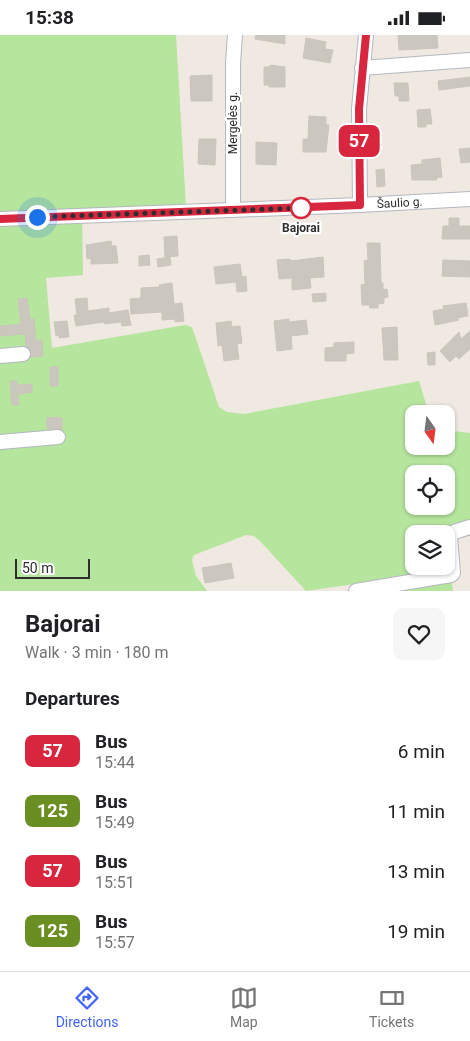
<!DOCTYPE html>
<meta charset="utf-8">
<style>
:root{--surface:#fff;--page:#f6f6f6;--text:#202124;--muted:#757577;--line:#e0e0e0;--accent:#4264fb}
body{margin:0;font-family:Roboto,sans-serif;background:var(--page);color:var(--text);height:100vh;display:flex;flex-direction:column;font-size:19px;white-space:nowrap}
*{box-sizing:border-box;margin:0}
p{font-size:16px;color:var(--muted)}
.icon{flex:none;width:28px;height:28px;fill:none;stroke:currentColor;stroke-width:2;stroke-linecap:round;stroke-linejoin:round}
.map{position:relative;height:556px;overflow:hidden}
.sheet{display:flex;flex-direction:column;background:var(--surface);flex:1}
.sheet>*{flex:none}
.badge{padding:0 10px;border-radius:8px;font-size:18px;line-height:32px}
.needle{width:32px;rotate:166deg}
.fabs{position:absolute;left:405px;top:370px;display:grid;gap:10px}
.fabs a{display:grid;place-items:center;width:50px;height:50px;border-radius:10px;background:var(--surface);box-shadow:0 1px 4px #0004;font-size:25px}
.scale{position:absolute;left:15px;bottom:12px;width:75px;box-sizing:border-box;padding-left:5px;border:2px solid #2e2e2e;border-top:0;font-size:14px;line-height:18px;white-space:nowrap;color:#2e2e2e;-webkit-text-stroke:4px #fff;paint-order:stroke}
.you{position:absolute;width:25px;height:25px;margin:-12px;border:4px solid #fff;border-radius:50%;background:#1a73e8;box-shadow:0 0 0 8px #1a73e833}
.map>.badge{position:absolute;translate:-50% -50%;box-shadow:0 0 0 2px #fff}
h2{padding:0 25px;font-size:19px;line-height:45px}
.round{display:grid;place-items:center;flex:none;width:52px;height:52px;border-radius:10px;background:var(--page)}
.headline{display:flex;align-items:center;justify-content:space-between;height:85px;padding:0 25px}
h1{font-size:24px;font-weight:700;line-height:38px}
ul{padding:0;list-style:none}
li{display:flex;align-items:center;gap:15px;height:60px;padding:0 25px}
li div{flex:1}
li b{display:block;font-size:19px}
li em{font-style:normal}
li .badge{min-width:55px;font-weight:700;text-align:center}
.status{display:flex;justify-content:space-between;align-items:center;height:35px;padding:0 25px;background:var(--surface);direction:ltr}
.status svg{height:14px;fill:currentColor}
.tab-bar{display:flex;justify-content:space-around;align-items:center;height:70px;border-top:1px solid var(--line);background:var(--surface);font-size:14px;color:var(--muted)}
.tab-bar a{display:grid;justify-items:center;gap:2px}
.tab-bar .active{color:var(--accent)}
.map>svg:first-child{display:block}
.green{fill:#b6e59e;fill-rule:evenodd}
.building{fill:#cbc7bf;stroke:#cbc5ba}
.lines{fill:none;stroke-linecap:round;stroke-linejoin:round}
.minor-casing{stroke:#b4b7c1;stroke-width:16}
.minor{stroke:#fff;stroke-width:14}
.line-casing{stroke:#fff;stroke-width:11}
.line{stroke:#d7263d;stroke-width:8}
.walk{stroke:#2e2e2e;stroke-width:5;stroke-dasharray:0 9}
.stop-dot{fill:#fff;stroke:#d7263d;stroke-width:2.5}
.labels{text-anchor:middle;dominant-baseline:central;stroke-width:4.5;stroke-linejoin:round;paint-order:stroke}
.street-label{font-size:12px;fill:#2e2e2e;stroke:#fff}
.stop-label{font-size:12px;font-weight:bold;fill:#2e2e2e;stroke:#fff}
</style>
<div class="status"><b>15:38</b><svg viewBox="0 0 49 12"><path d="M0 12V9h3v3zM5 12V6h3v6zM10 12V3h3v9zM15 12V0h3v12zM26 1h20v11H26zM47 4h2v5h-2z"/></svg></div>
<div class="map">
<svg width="470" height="556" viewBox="0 0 470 556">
<rect width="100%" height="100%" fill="#efe9e1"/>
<path class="green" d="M0 0H176L186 172 82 177 83 240 46 243 52 313 185 290 192 292 219 372 227 377 244 379 419 346 429 379H414V411H446V392L453 396 470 398V487L444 492 445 499H414V531H446V507L453 556H357L355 549 306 556 260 506 254 501 246 500 194 520 192 525 196 541 207 556H0ZM414 439H446V471H414Z"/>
<path class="building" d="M256 0H285V9L255 4Z
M398 0H437L438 13 399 15Z
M306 3 326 7 325 14 333 15 330 28 303 23Z
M270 30 285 32V52H269V50H264V32H270Z
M212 40V66H191L190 41Z
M470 42V51L439 55 438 46Z
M394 48H408L409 66H399V61H395Z
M430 74 432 89H426V92H418L417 75Z
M309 81 326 82V90H329L326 117H303V104H308Z
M199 104H216L215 130 198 129Z
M256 107 277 108 276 130 256 129Z
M470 113V127L461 128 459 114Z
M440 123 442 142 436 143 437 145H412L411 130 422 129V125Z
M384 134 385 151 377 152 376 135Z
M449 183H459V191H470V204H442L443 191H449Z
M177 201 178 221 165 222 164 202Z
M111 206 112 211H116L118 228 91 229V223L87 224 86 210Z
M367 208H380L381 248H383V255L387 254 388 262 384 263V268L378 269V273H370L369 270H362L361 250 365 249 364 226 368 225Z
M149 220 150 230 139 231V221Z
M170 222 171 230 158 232 157 224Z
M323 222 324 242 310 243 311 253 292 255V243L279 244 277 225 290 224 291 226Z
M443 225 470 226V242L442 241Z
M240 229 242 242 246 241 247 256 237 257 236 247 216 249 214 232Z
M172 248 174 269 182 268 184 286 175 287V284L162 285V277L131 279 130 264 141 263V253L160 252 159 250Z
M326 258V266L313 267 312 259Z
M27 263 30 284H34L36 305H42L43 321 31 322 30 314 26 311 25 299 0 301V291L21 289 18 264Z
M87 263 88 276 109 273V278L128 275 131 290 122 291 121 287 105 289 104 287 76 291 74 280H77L75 264Z
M466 268 468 281 457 283 459 285 435 290 433 276 444 274 443 271Z
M289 284V287L306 285 308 299 291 301 292 314 277 316 274 286Z
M67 286 69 302 59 303V300L56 301 54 287Z
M231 286 232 292 240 291 242 308 237 309 239 324 224 326 222 310 218 311 216 288Z
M397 292 398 325H384L382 293Z
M470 296V314L459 324 456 321 450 327 440 316 459 297 461 304Z
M354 307V318L346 319V326H325V313L334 312V308Z
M435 317V330H428L427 318Z
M50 332H58V351H50Z
M10 346H17V350L32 349V357L18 359 19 370H12Z
M58 382V383H62V394H47V383Z
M231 528 234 543 205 548 202 533Z"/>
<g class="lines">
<g class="minor-casing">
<g id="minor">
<path d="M362 33 470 25"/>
<path d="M360 170 359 74 366 0"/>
<path d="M233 175V28L235 0"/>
<path id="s1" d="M0 184 360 170 470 164"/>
<path d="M0 321 23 319"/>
<path d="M0 407 58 402"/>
<path d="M356 556 451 540 453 538 450 502 454 497 470 492"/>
</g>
</g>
<use href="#minor" class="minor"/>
</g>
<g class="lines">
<g class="line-casing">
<path id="line" d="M0 184 360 170 359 74 366 0"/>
</g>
<use href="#line" class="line"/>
<path class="walk" d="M37 182 301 173"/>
</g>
<circle class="stop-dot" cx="301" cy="173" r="10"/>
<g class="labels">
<g class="street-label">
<text transform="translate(233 88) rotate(-90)">Mergelės g.</text>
<text stroke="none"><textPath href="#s1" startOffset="400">Šaulio g.</textPath></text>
</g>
<g class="stop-label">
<text x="301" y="193">Bajorai</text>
</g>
</g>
</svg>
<div class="fabs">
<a><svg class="needle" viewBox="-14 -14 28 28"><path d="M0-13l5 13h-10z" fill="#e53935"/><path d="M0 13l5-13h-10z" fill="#757577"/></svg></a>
<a><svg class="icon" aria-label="locate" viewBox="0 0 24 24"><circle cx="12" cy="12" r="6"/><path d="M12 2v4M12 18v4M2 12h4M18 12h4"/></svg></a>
<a><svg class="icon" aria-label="layers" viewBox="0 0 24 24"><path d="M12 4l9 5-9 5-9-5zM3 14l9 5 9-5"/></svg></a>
</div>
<div class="scale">50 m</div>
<div class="you" style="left:37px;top:182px"></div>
<b class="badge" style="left:359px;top:106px;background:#d7263d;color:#fff">57</b>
</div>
<section class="sheet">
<div class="headline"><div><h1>Bajorai</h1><p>Walk · 3 min · 180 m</p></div><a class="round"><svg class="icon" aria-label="heart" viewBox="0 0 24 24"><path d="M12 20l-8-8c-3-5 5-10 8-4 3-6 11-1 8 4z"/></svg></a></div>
<h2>Departures</h2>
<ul>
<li><span class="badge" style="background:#d7263d;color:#fff">57</span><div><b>Bus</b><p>15:44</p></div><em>6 min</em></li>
<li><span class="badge" style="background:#6b8e23;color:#fff">125</span><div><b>Bus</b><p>15:49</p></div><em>11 min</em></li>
<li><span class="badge" style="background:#d7263d;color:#fff">57</span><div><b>Bus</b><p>15:51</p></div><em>13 min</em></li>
<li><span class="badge" style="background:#6b8e23;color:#fff">125</span><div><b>Bus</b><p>15:57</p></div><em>19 min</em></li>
</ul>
</section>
<nav class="tab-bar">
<a class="active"><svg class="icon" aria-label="directions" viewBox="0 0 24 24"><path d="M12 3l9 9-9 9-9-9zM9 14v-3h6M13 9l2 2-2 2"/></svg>Directions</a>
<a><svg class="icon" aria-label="map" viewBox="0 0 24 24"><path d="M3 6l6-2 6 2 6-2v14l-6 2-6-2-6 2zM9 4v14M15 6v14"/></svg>Map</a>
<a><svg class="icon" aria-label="tickets" viewBox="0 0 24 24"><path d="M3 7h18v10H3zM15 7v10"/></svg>Tickets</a>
</nav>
